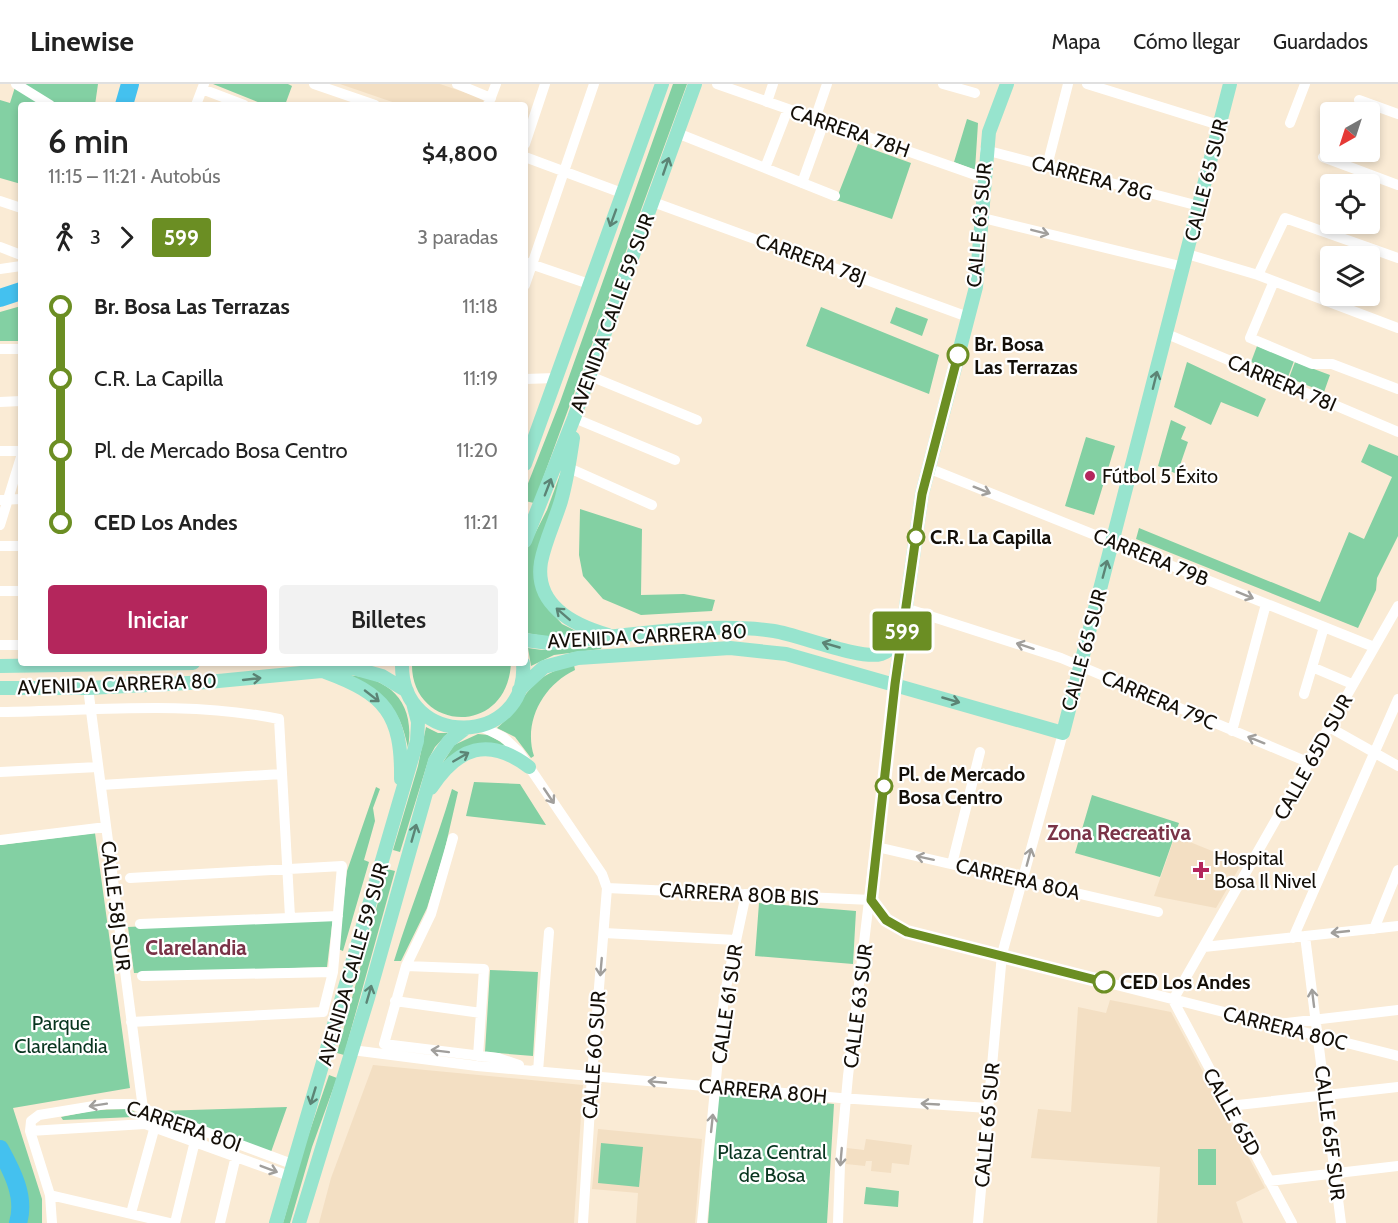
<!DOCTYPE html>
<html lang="es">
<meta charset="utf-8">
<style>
:root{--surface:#fff;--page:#f2f2f2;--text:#222;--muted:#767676;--line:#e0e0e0;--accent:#b4265c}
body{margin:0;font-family:Cabin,sans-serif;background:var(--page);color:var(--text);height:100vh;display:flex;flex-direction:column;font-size:22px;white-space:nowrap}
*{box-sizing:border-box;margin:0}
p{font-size:20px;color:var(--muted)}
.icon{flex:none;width:33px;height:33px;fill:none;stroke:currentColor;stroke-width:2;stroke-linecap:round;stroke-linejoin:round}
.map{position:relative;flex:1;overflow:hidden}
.drawer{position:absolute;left:18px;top:18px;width:510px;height:564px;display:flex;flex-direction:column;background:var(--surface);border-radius:6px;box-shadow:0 3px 9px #0003}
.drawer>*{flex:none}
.badge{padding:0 12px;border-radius:4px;font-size:21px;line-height:39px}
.needle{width:39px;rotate:219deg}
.buttons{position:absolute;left:1320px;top:18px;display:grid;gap:12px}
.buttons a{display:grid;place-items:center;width:60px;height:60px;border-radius:6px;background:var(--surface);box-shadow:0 3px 9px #0003;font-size:30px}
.map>.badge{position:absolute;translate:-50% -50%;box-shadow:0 0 0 3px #fff}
.legs{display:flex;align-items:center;gap:9px;height:66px;padding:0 30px;font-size:20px}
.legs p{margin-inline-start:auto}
.overview{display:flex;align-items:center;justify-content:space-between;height:102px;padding:0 30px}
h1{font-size:33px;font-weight:600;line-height:45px}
.action{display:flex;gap:12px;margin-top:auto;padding:12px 30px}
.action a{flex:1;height:69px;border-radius:6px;background:var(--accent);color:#fff;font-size:24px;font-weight:600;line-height:69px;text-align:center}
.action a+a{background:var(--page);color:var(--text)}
ul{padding:0 30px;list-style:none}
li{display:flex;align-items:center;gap:21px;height:72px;font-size:22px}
li i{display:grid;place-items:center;width:9px;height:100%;margin:0 8px;background:currentColor}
li i::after{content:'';width:15px;height:15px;margin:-8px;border:4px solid;border-radius:50%;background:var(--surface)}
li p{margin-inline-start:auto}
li:first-child i{background:linear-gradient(#0000 50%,currentColor 0)}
li:last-child i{background:linear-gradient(currentColor 50%,#0000 0)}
header{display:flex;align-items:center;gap:36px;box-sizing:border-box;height:84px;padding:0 30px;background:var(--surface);border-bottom:2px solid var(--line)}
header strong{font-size:28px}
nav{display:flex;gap:33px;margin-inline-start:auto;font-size:21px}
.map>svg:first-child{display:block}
.built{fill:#f3dfc3}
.green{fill:#83d0a3}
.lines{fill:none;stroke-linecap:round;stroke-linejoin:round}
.river{stroke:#44c1ef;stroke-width:18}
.minor{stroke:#fff;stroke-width:10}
.major{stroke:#97e4ce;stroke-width:14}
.oneway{stroke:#5c8475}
.oneway2{stroke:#a19f9c}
.line-1-casing{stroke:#fff;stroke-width:14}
.line-1{stroke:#6b8e23;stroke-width:9}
.stop-1-dot{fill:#fff;stroke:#6b8e23;stroke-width:3}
.poi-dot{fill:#b4265c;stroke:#fff;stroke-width:2}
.labels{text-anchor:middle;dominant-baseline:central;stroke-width:4.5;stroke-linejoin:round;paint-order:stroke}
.street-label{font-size:20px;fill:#140f08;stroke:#fff}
.stop-label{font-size:20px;font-weight:bold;fill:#140f08;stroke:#fff;text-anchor:start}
.poi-label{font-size:20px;fill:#140f08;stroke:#fff;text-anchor:start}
.park-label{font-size:20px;fill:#08351f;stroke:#fff}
.neighbourhood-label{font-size:21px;font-weight:bold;fill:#793347;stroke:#fff}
</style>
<header>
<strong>Linewise</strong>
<nav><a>Mapa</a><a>Cómo llegar</a><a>Guardados</a></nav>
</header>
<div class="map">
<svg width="1398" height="1139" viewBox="0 0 1398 1139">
<rect width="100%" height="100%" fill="#faebd5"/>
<path class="built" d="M340 0H440L484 15 482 21H401Z
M1175 752 1242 779 1216 824 1154 812Z
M1110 916 1171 928 1265 1104 1236 1118 1243 1139H1157L1160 1083 1031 1074 1038 1025 1071 1028 1078 923 1106 929Z
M373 981 583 1001 574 1139H319L331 1094Z
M598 1045 702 1055 695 1139H636L638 1109 592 1105Z
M866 1055 912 1061 909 1081 892 1079 891 1089 871 1087 872 1077H866L865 1082 846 1080 847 1064 864 1066Z"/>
<path class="green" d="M16 0H98L95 21H21V100L0 94V16L10 19Z
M213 0H288L292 2 285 21H265Z
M673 0H687L534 419 525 417V407L560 318Z
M967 35 978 39 975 86 954 78Z
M858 60 911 79 892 135 836 116Z
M21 222V257H0V228Z
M821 223 939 271 929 310 806 262Z
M896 223 928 235 922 252 890 239Z
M1257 262 1294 277 1288 293 1251 278Z
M1187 278 1266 315 1258 333 1221 318 1211 341 1174 323Z
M1295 278 1330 291 1324 308 1289 294Z
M1171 336 1186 343 1181 355 1188 358 1177 390 1158 382Z
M1086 353 1115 362 1094 431 1065 422Z
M1369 360 1398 372V452L1377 494 1376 506 1358 544 1136 455 1139 444 1320 518 1349 448 1364 455 1392 393 1361 378Z
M561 388 559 406 539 465 551 528 562 540 582 550 550 553 526 549 525 469 547 426Z
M580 425 642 445 641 511 684 510 715 516 712 527 641 531 603 515 583 492 579 471Z
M602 562 601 565 554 571 531 582 528 564 542 566Z
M412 579H511C507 655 410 647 412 579Z
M574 581 575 586C543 601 523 638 534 672L531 674 515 653 497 644C530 616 524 592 574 581Z
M342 591C388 591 416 617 408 664 399 619 383 610 342 591Z
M426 643 438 649H448L435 663 429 674 400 768 393 766 418 682Z
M478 650 489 651 507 662C482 658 460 662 442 680L454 661Z
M474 698 520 700 546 741 466 732Z
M376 703 380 705 373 724 375 737 364 776 369 778 343 867 338 865 347 787Z
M452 705 458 708 444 769 427 824 401 877H394C412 819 435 763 452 705Z
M1092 711 1179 739 1160 793 1075 769Z
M95 749 130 1004 13 1024 42 1115V1139H0V761Z
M387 785 395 787 344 971 337 969Z
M759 819 856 827 853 880 755 872Z
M333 833 327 883 134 889 128 843Z
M490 886 538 888 533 972 485 968Z
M329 991 337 994 312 1063 290 1139H283L305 1061Z
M718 1009 834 1020 827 1139H708Z
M287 1023 271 1068 158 1027Z
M129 1025 135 1028 133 1033 63 1036 61 1033 96 1026Z
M601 1059 643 1063 639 1103 598 1099Z
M1198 1065H1216V1101H1198Z
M866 1103 899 1107 898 1123 864 1120Z"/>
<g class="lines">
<path class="river" d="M124 21 130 0
M0 214 21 207
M0 1065C12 1087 26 1113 18 1139"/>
<path class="minor" d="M16 0 50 21
M314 0 375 21
M457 0 491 14
M717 0 984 94
M943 0 975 9
M1087 0 1219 41
M202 5 244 21
M1359 16 1398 30
M767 18 773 0
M196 21 204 0
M488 21 496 0
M815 35 827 0
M1290 39 1305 0
M677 49 835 112
M525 60 545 0
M985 66 1199 122
M525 73 622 109
M1323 73 1398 101
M1047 82 1068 0
M765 84 788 25
M802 99 824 38
M0 117 21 124
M653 118 968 233
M983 134 1184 183
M0 163 21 171
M1187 170 1258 191 1398 244
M525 178 589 200
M0 185 21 182
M1258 191 1285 134 1398 174
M1274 197 1250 254 1312 280H1332L1398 305
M525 201 594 0
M1167 250 1398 348
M0 265H21
M590 292 697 336
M525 295 556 294
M0 318 21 317
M574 334 675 376
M0 367H21
M569 384 652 421
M928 384 1374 563
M0 416 21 415
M0 441 21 373
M0 462H21
M0 507H21
M905 524 1061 574 1310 679
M0 561H21
M1312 583 1352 600
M88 604 145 1040
M1304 610 1324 543
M0 628C95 627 185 616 279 635L290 833
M480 642 503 653 519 668 602 790 607 804 592 991 583 1139
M1329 643 1398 682
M1232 647 1266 520
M0 688 98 683
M101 701 281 690
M453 754 431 830 406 882 384 960 498 974 519 981
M0 756 106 743
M877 763 1158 828
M952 780 980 668
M130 794 342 782 333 888 323 928 131 938
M607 804 871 816
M871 816 886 836 907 848 1398 972
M140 840 338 832
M1374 845 1398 786
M604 849 736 856
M1305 852 1341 1139
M1293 854 1398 615
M1204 863 1398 842
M406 882 484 885 478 972
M142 892 333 888
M1173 916 1398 522
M1173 916 1292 1139
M395 917 481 929
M1278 940 1398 926
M352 966 477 982 840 1014 988 1024
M534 986 538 987 549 848
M1229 1022 1398 1003
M30 1047 145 1040 289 1092
M1269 1097 1398 1082
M50 1111 170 1139
M131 1129 155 1042
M52 1139 50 1111 30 1047 31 1037 39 1031 106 1020H131L292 1080
M175 1139 195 1057
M220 1139 236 1072
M702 1139 724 913 746 810
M838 1139 840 1080 848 992 895 600
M978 1139 1002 870 1063 649"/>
<path class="major" d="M573 354C570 375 567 396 561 417 555 437 545 457 541 478 534 521 573 541 608 551
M525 380 662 0
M525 457 574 334 695 0
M525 556 549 559C617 553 707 537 774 547 799 551 861 576 881 570 890 567 896 560 901 552
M402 579C400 666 529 664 523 579
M0 582 193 579
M325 588C385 610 402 630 401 695
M895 600 922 410 976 203 989 48 1007 0
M0 604H88L208 598 353 584 382 592 407 607
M519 606 544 583 578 574 730 564 786 570 1063 649 1230 0
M431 704C458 663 488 652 529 683
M276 1139 417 657 418 638 413 619
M299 1139 368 914 435 677 449 657 466 644"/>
</g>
<defs><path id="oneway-shaft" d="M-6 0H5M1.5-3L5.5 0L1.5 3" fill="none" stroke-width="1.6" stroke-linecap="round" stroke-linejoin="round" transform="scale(1.5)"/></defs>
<g class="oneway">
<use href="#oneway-shaft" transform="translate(666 82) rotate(-71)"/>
<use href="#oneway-shaft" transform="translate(613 134) rotate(110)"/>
<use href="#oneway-shaft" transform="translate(1155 296) rotate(-76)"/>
<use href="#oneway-shaft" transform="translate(548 403) rotate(-69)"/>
<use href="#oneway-shaft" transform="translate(1105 485) rotate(-75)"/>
<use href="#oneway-shaft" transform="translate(563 530) rotate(-139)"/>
<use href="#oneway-shaft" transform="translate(831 561) rotate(-164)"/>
<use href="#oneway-shaft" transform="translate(252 595) rotate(-6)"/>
<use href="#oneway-shaft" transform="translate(372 612) rotate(38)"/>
<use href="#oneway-shaft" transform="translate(951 616) rotate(16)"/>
<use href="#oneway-shaft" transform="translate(461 673) rotate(-30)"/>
<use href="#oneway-shaft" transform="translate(414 749) rotate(-74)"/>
<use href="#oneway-shaft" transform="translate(369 910) rotate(-74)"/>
<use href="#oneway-shaft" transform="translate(313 1012) rotate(107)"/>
</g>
<g class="oneway2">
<use href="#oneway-shaft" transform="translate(1040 148) rotate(14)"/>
<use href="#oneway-shaft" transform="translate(982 406) rotate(22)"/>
<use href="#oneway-shaft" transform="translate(1245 511) rotate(22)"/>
<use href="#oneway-shaft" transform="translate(1025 562) rotate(-162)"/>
<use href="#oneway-shaft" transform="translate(1256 656) rotate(-158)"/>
<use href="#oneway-shaft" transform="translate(549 712) rotate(56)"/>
<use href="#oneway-shaft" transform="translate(1029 773) rotate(-75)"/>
<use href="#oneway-shaft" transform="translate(925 774) rotate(-168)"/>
<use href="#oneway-shaft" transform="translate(1340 848) rotate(174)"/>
<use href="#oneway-shaft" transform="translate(601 883) rotate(95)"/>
<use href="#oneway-shaft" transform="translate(1313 914) rotate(-97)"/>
<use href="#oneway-shaft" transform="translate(440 967) rotate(-173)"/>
<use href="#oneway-shaft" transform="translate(657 998) rotate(-175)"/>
<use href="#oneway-shaft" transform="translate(930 1020) rotate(-177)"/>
<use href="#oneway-shaft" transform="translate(98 1021) rotate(171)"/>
<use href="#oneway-shaft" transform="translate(712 1039) rotate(-84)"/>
<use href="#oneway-shaft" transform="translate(841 1073) rotate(95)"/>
<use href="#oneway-shaft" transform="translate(269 1085) rotate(21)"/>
</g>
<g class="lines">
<g class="line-1-casing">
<path id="line-1" d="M958 271 922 410 895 600 871 816 886 836 907 848 1104 898"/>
</g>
<use href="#line-1" class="line-1"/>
</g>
<g class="stop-1-dot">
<circle cx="958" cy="271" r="10"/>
<circle cx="916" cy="453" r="8"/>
<circle cx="884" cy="702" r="8"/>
<circle cx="1104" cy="898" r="10"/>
</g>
<g class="poi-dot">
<circle cx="1090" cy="392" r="6"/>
<path d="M1198 777h6v6h6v6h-6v6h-6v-6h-6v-6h6z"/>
</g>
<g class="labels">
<g class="street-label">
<text transform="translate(850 47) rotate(19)">CARRERA 78H</text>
<text transform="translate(1092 94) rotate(15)">CARRERA 78G</text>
<text transform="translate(1206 96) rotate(-76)">CALLE 65 SUR</text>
<text transform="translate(979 141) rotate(-85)">CALLE 63 SUR</text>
<text transform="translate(811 175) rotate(20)">CARRERA 78J</text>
<text transform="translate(612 229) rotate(-70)">AVENIDA CALLE 59 SUR</text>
<text transform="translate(1282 299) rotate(23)">CARRERA 78I</text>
<text transform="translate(1151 473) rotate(22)">CARRERA 79B</text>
<text transform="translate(647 552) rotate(-3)">AVENIDA CARRERA 80</text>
<text transform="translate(1084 566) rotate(-75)">CALLE 65 SUR</text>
<text transform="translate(117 600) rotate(-2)">AVENIDA CARRERA 80</text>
<text transform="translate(1159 616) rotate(23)">CARRERA 79C</text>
<text transform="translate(1313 673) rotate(-61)">CALLE 65D SUR</text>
<text transform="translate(1018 795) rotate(13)">CARRERA 80A</text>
<text transform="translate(739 810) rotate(3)">CARRERA 80B BIS</text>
<text transform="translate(116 822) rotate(83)">CALLE 58J SUR</text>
<text transform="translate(353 880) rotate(-74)">AVENIDA CALLE 59 SUR</text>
<text transform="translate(727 920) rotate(-82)">CALLE 61 SUR</text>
<text transform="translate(858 922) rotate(-83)">CALLE 63 SUR</text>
<text transform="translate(1285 944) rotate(14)">CARRERA 80C</text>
<text transform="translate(594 971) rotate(-86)">CALLE 60 SUR</text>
<text transform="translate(763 1007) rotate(5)">CARRERA 80H</text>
<text transform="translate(1232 1028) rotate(61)">CALLE 65D</text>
<text transform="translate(987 1041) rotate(-85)">CALLE 65 SUR</text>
<text transform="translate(184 1042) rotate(19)">CARRERA 80I</text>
<text transform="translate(1330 1049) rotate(83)">CALLE 65F SUR</text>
</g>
<g class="stop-label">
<text x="974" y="260">Br. Bosa<tspan x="974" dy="23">Las Terrazas</tspan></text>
<text x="930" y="453">C.R. La Capilla</text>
<text x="898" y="690">Pl. de Mercado<tspan x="898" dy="23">Bosa Centro</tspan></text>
<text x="1120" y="898">CED Los Andes</text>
</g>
<g class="poi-label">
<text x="1102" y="392">Fútbol 5 Éxito</text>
<text x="1214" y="774">Hospital<tspan x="1214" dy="23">Bosa Il Nivel</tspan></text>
</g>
<g class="park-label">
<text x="61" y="939">Parque<tspan x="61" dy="23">Clarelandia</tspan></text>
<text x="772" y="1068">Plaza Central<tspan x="772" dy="23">de Bosa</tspan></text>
</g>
<g class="neighbourhood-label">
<text x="1119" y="748">Zona Recreativa</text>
<text x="196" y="863">Clarelandia</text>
</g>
</g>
</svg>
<div class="buttons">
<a><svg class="needle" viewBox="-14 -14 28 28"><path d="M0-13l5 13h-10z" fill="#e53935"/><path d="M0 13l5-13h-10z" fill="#767676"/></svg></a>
<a><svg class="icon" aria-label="locate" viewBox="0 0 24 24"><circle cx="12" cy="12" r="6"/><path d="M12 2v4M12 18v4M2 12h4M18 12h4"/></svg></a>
<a><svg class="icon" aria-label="layers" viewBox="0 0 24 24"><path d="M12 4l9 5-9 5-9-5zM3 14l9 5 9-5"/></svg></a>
</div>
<b class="badge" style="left:902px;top:547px;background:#6b8e23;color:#fff">599</b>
<section class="drawer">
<div class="overview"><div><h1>6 min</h1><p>11:15 – 11:21 · Autobús</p></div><b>$4,800</b></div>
<div class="legs"><svg class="icon" aria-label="walk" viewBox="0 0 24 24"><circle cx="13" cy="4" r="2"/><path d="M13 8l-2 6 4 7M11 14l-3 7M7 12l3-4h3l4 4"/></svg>3<svg class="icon" aria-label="forward" viewBox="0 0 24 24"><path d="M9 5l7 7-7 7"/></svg><b class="badge" style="background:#6b8e23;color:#fff">599</b><p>3 paradas</p></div>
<ul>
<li><i style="color:#6b8e23"></i><b>Br. Bosa Las Terrazas</b><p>11:18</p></li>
<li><i style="color:#6b8e23"></i><span>C.R. La Capilla</span><p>11:19</p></li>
<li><i style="color:#6b8e23"></i><span>Pl. de Mercado Bosa Centro</span><p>11:20</p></li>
<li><i style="color:#6b8e23"></i><b>CED Los Andes</b><p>11:21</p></li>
</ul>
<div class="action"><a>Iniciar</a><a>Billetes</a></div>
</section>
</div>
